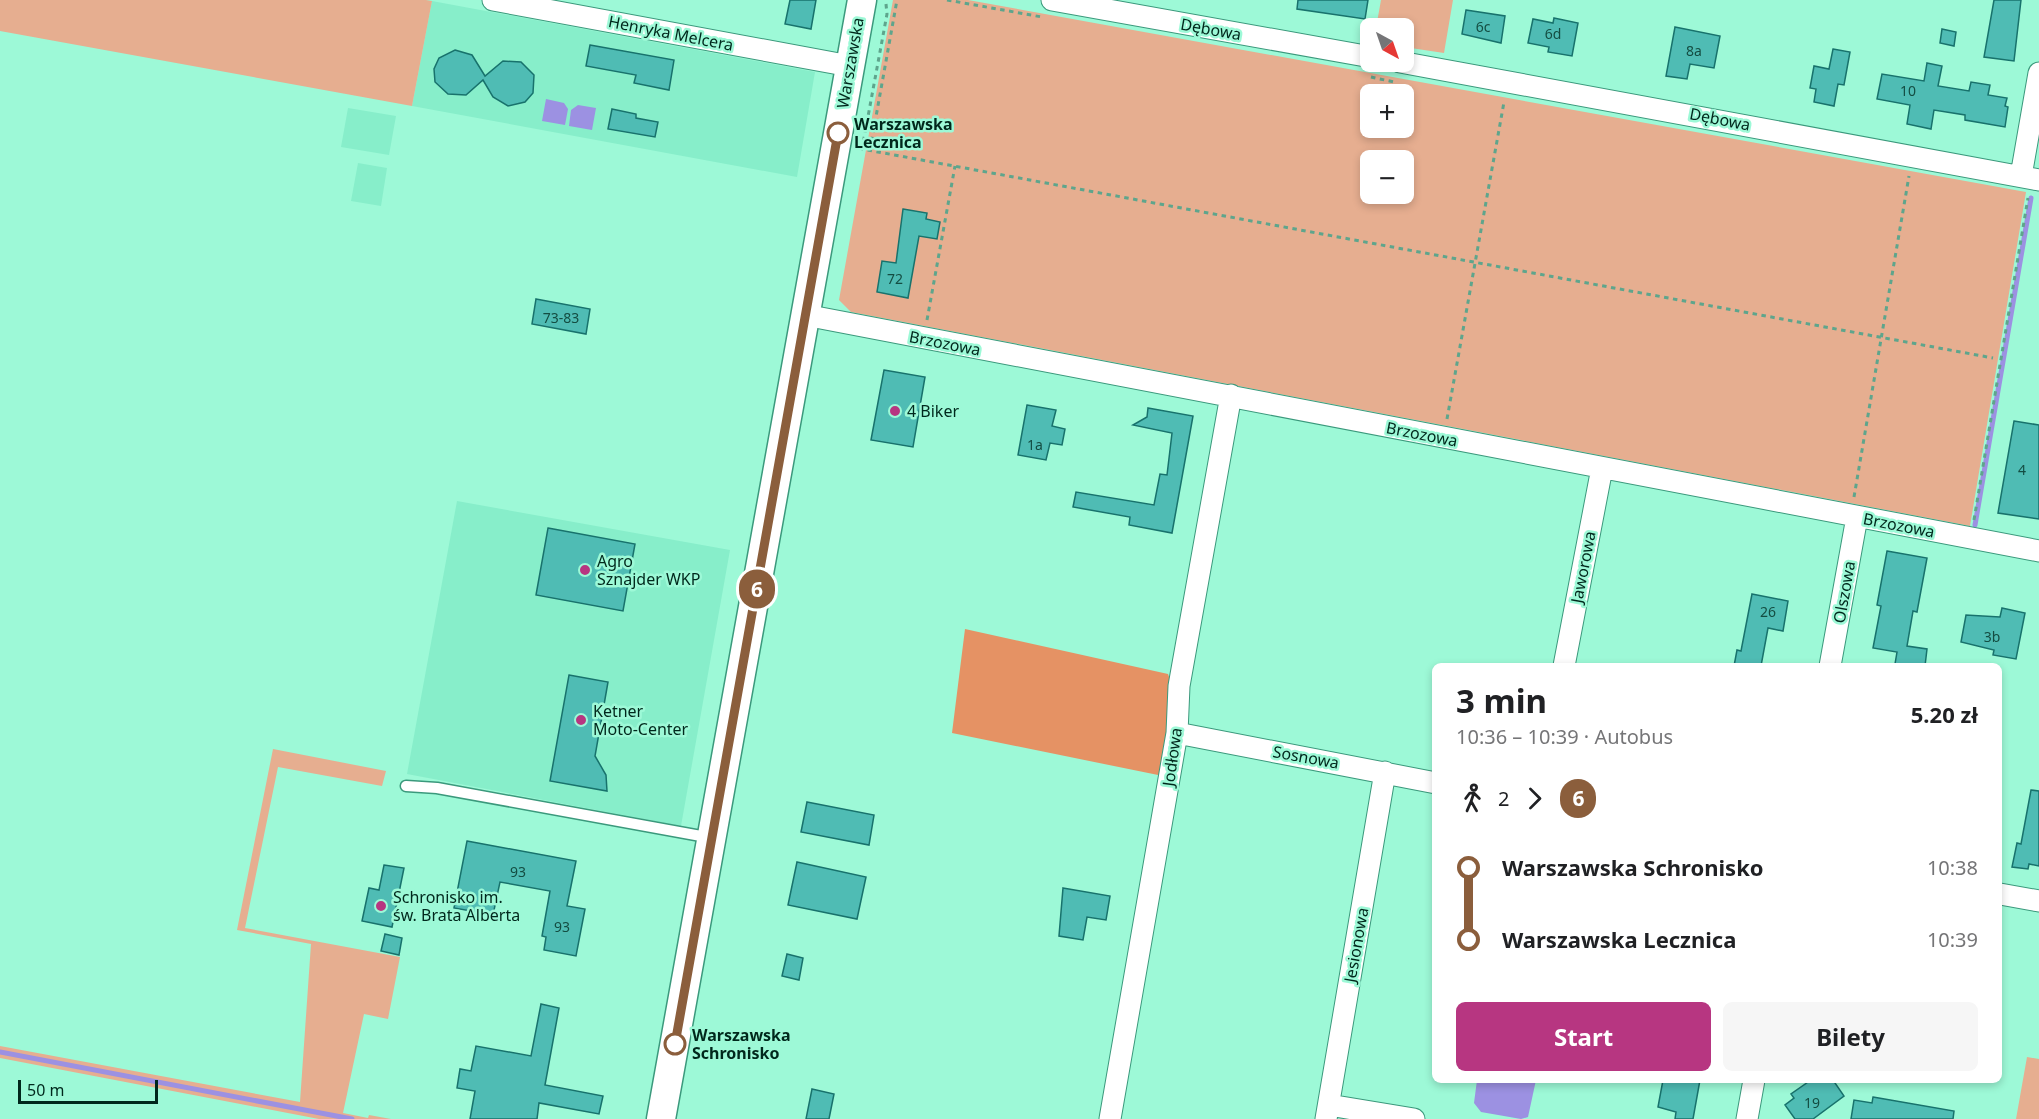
<!DOCTYPE html>
<html lang="pl">
<meta charset="utf-8">
<style>
:root{--surface:#fff;--page:#f6f6f6;--text:#202124;--muted:#757577;--accent:#b73681}
body{margin:0;font-family:"Noto Sans",sans-serif;background:var(--page);color:var(--text);height:100vh;display:flex;flex-direction:column;font-size:22px;white-space:nowrap}
*{box-sizing:border-box;margin:0}
p{font-size:20px;color:var(--muted)}
.icon{flex:none;width:33px;height:33px;fill:none;stroke:currentColor;stroke-width:2;stroke-linecap:round;stroke-linejoin:round}
.map{position:relative;flex:1;overflow:hidden}
.details{position:absolute;left:1432px;top:663px;width:570px;height:420px;display:flex;flex-direction:column;background:var(--surface);border-radius:9px;box-shadow:0 3px 9px #0003}
.details>*{flex:none}
.badge{padding:0 12px;border-radius:20px;font-size:21px;line-height:39px}
.needle{width:39px;rotate:140deg}
.controls{position:absolute;left:1360px;top:18px;display:grid;gap:12px}
.controls a{display:grid;place-items:center;width:54px;height:54px;border-radius:9px;background:var(--surface);box-shadow:0 3px 9px #0003;font-size:30px}
.scale{position:absolute;left:18px;bottom:15px;width:140px;box-sizing:border-box;padding-left:6px;border:3px solid #00281c;border-top:0;font-size:16px;line-height:21px;white-space:nowrap;color:#00281c;-webkit-text-stroke:4px #9df9d7;paint-order:stroke}
.map>.badge{position:absolute;translate:-50% -50%;box-shadow:0 0 0 3px #fff}
.legs{display:flex;align-items:center;gap:9px;height:66px;padding:0 24px;font-size:20px}
.legs p{margin-inline-start:auto}
.head{display:flex;align-items:center;justify-content:space-between;height:102px;padding:0 24px}
h1{font-size:33px;font-weight:700;line-height:45px}
.button{display:flex;gap:12px;margin-top:auto;padding:12px 24px}
.button a{flex:1;height:69px;border-radius:9px;background:var(--accent);color:#fff;font-size:24px;font-weight:700;line-height:69px;text-align:center}
.button a+a{background:var(--page);color:var(--text)}
ul{padding:0 24px;list-style:none}
li{display:flex;align-items:center;gap:21px;height:72px;font-size:22px}
li i{display:grid;place-items:center;width:9px;height:100%;margin:0 8px;background:currentColor}
li i::after{content:'';width:15px;height:15px;margin:-8px;border:4px solid;border-radius:50%;background:var(--surface)}
li p{margin-inline-start:auto}
li:first-child i{background:linear-gradient(#0000 50%,currentColor 0)}
li:last-child i{background:linear-gradient(currentColor 50%,#0000 0)}
.map>svg:first-child{display:block}
.built{fill:#87eeca}
.green{fill:#e6ae90;fill-rule:evenodd}
.forest{fill:#e59264}
.water{fill:#9c91e2}
.lines{fill:none;stroke-linecap:round;stroke-linejoin:round}
.stream{stroke:#9c91e2;stroke-width:5}
.building{fill:#4fbcb4;stroke:#18726c;stroke-width:1.5}
.lane-casing{stroke:#3b997c;stroke-width:13}
.street-casing{stroke:#3b997c;stroke-width:23}
.secondary-casing{stroke:#3b997c;stroke-width:31}
.path{stroke:#5ea58c;stroke-width:3;stroke-dasharray:4.5 4.5;stroke-linecap:butt}
.lane{stroke:#fff;stroke-width:10}
.street{stroke:#fff;stroke-width:21}
.secondary{stroke:#fff;stroke-width:28}
.line-1-casing{stroke:#fff;stroke-width:14}
.line-1{stroke:#8b5e3c;stroke-width:9}
.stop-1-dot{fill:#fff;stroke:#8b5e3c;stroke-width:3}
.poi-dot{fill:#b73681;stroke:#9df9d7;stroke-width:2}
.labels{text-anchor:middle;dominant-baseline:central;stroke-width:5;stroke-linejoin:round;paint-order:stroke}
.number-label{font-size:14px;fill:#144d42}
.street-label{font-size:16px;fill:#00281c;stroke:#9df9d7}
.stop-label{font-size:16px;font-weight:bold;fill:#00281c;stroke:#9df9d7;text-anchor:start}
.poi-label{font-size:16px;fill:#00281c;stroke:#9df9d7;text-anchor:start}
</style>
<div class="map">
<svg width="2039" height="1119" viewBox="0 0 2039 1119">
<rect width="100%" height="100%" fill="#9df9d7"/>
<path class="built" d="M432 1 815 72 797 177 412 106Z
M348 108 396 116 389 155 341 147Z
M358 163 387 168 381 206 351 201Z
M457 501 730 550 681 826 407 774Z"/>
<path class="green" d="M0 0H426L432 1 412 106 0 31Z
M893 0H968L2026 192 1970 526 851 312 839 300ZM1371 94H1404V128H1371ZM1371 160H1404V194H1371Z
M1381 0H1453L1444 53 1404 47V28H1376Z
M273 749 386 771 382 786 278 767 245 928 400 957 388 1019 364 1014 343 1113 368 1118 369 1115 391 1119H319L0 1058V1046L300 1102 311 944 237 930Z
M2027 1057 2039 1059V1119H2016Z"/>
<path class="forest" d="M965 629 1168 674 1175 695 1163 776 952 733Z"/>
<path class="water" d="M546 99 564 103 568 109 565 125 542 121Z
M578 105 596 108 592 130 569 126 571 110Z
M1477 1080H1536L1528 1117 1521 1119 1481 1112 1474 1103Z"/>
<g class="lines">
<path class="stream" d="M1975 525 2031 198
M0 1052 352 1119"/>
</g>
<path class="building" d="M790 0H816L811 29 785 24Z
M1298 0H1368L1365 19 1297 9Z
M1994 0H2021L2014 61 1984 57Z
M1466 10 1505 16 1501 43 1462 34Z
M1554 18 1578 23 1572 56 1548 52 1549 47 1528 43 1533 19 1553 23Z
M1675 27 1720 36 1714 68 1690 64 1687 79 1666 76Z
M1942 29 1956 32 1954 46 1940 43Z
M590 45 674 60 669 90 634 83 636 75 586 66Z
M1833 49 1850 52 1844 85 1838 84 1834 106 1814 102 1816 89 1810 88 1814 66 1829 69Z
M455 50 472 55 485 76 503 61 521 62 534 75 533 93 525 102 508 106 493 97 483 80 466 95 448 94 435 82 434 69 439 58Z
M1927 63 1942 66 1938 86 1969 91 1971 82 1990 85 1988 95 2007 98 2005 106 2008 107 2005 127 1965 120V115L1934 110 1931 129 1907 124 1910 105 1877 99 1882 74 1924 81Z
M612 109 636 114V118L658 122 655 137 608 129Z
M903 209 927 213 926 219 940 222 937 239 919 236 908 298 877 292 882 261 896 263Z
M536 299 590 309 586 334 532 324Z
M884 370 925 377 913 447 871 440Z
M1027 405 1056 410 1052 426 1065 429 1062 445 1050 443 1046 460 1018 455Z
M1148 408 1193 416 1172 533 1129 525 1130 517 1073 507 1076 492 1154 505 1160 474 1167 475 1172 433 1133 425 1147 417Z
M2014 421 2039 425V519L1998 513Z
M548 528 635 544 623 611 536 595Z
M1887 551 1927 558 1917 612 1913 611 1907 646 1927 649 1925 666 1895 664 1897 652 1873 648 1881 606 1877 605Z
M1752 594 1788 601 1783 631 1768 628 1761 666H1734L1737 650 1741 651Z
M2002 608 2025 613 2016 659 1993 655 1994 650 1961 642 1966 615 2000 617Z
M569 675 608 682 595 756 606 775 607 791 550 781Z
M2031 790 2039 791V866L2029 864 2028 869 2012 867 2017 843 2021 844Z
M807 802 874 815 869 845 801 832Z
M467 841 576 861 567 906 585 909 576 956 544 950 546 937 542 936 550 891 500 882 493 915 454 908Z
M797 862 866 877 857 919 788 905Z
M384 865 404 868 392 927 362 921 369 888 379 890Z
M1063 888 1110 896 1106 920 1087 917 1083 940 1059 936Z
M385 934 402 938 399 955 381 951Z
M787 954 803 958 799 980 782 976Z
M541 1004 559 1008 545 1085 603 1096 599 1114 539 1103 537 1119H470L475 1091 457 1088 460 1069 471 1071 476 1046 531 1056Z
M1663 1080H1700L1693 1119H1675L1676 1112 1658 1107Z
M1811 1080H1833L1844 1096 1813 1119H1795L1785 1105 1794 1098 1791 1094Z
M812 1089 834 1094 829 1119H806Z
M1873 1097 1954 1111 1953 1119H1851L1854 1100 1872 1103Z"/>
<g class="lines">
<g class="lane-casing">
<path id="lane" d="M406 786 437 788 712 838"/>
</g>
<g class="street-casing">
<path id="street" d="M493 0 850 66
M1052 0 1371 57
M1400 62 2039 180
M2021 176 2039 73
M805 315 2039 551
M1564 666 1602 468
M1830 666 1857 517
M1177 733 1436 783
M2000 894 2039 901
M1329 1105 1414 1119
M1110 1119 1177 733 1179 686 1231 395
M1326 1119 1385 772
M1747 1119 1754 1080"/>
</g>
<g class="secondary-casing">
<path id="secondary" d="M661 1119 862 0"/>
</g>
<path class="path" d="M947 0 1042 17
M886 4 887 14 862 149 1993 358
M1371 77 1394 82
M870 150 897 0
M927 320 955 166
M1447 419 1504 102
M1854 497 1909 176
M1974 520 2028 198"/>
<use href="#lane" class="lane"/>
<use href="#street" class="street"/>
<use href="#secondary" class="secondary"/>
</g>
<g class="lines">
<g class="line-1-casing">
<path id="line-1" d="M675 1044 838 133"/>
</g>
<use href="#line-1" class="line-1"/>
</g>
<g class="stop-1-dot">
<circle cx="838" cy="133" r="10"/>
<circle cx="675" cy="1044" r="10"/>
</g>
<g class="poi-dot">
<circle cx="895" cy="411" r="6"/>
<circle cx="585" cy="570" r="6"/>
<circle cx="581" cy="720" r="6"/>
<circle cx="381" cy="906" r="6"/>
</g>
<g class="labels">
<g class="number-label">
<text x="1483" y="26">6c</text>
<text x="1553" y="33">6d</text>
<text x="1694" y="50">8a</text>
<text x="1908" y="90">10</text>
<text x="895" y="278">72</text>
<text x="561" y="317">73-83</text>
<text x="1035" y="444">1a</text>
<text x="2022" y="469">4</text>
<text x="1768" y="611">26</text>
<text x="1992" y="636">3b</text>
<text x="518" y="871">93</text>
<text x="562" y="926">93</text>
<text x="1812" y="1102">19</text>
</g>
<g class="street-label">
<text transform="translate(1211 29) rotate(10)">Dębowa</text>
<text transform="translate(671 33) rotate(11)">Henryka Melcera</text>
<text transform="translate(850 63) rotate(-80)">Warszawska</text>
<text transform="translate(1720 119) rotate(11)">Dębowa</text>
<text transform="translate(945 343) rotate(11)">Brzozowa</text>
<text transform="translate(1422 434) rotate(11)">Brzozowa</text>
<text transform="translate(1899 525) rotate(11)">Brzozowa</text>
<text transform="translate(1583 567) rotate(-79)">Jaworowa</text>
<text transform="translate(1844 592) rotate(-80)">Olszowa</text>
<text transform="translate(1172 757) rotate(-82)">Jodłowa</text>
<text transform="translate(1306 757) rotate(10)">Sosnowa</text>
<text transform="translate(1356 945) rotate(-80)">Jesionowa</text>
</g>
<g class="stop-label">
<text x="854" y="124">Warszawska<tspan x="854" dy="18">Lecznica</tspan></text>
<text x="692" y="1035">Warszawska<tspan x="692" dy="18">Schronisko</tspan></text>
</g>
<g class="poi-label">
<text x="907" y="411">4 Biker</text>
<text x="597" y="561">Agro<tspan x="597" dy="18">Sznajder WKP</tspan></text>
<text x="593" y="711">Ketner<tspan x="593" dy="18">Moto-Center</tspan></text>
<text x="393" y="897">Schronisko im.<tspan x="393" dy="18">św. Brata Alberta</tspan></text>
</g>
</g>
</svg>
<div class="controls">
<a><svg class="needle" viewBox="-14 -14 28 28"><path d="M0-13l5 13h-10z" fill="#e53935"/><path d="M0 13l5-13h-10z" fill="#757577"/></svg></a>
<a>+</a>
<a>−</a>
</div>
<div class="scale">50 m</div>
<b class="badge" style="left:757px;top:589px;background:#8b5e3c;color:#fff">6</b>
<section class="details">
<div class="head"><div><h1>3 min</h1><p>10:36 – 10:39 · Autobus</p></div><b>5.20 zł</b></div>
<div class="legs"><svg class="icon" aria-label="walk" viewBox="0 0 24 24"><circle cx="13" cy="4" r="2"/><path d="M13 8l-2 6 4 7M11 14l-3 7M7 12l3-4h3l4 4"/></svg>2<svg class="icon" aria-label="forward" viewBox="0 0 24 24"><path d="M9 5l7 7-7 7"/></svg><b class="badge" style="background:#8b5e3c;color:#fff">6</b></div>
<ul>
<li><i style="color:#8b5e3c"></i><b>Warszawska Schronisko</b><p>10:38</p></li>
<li><i style="color:#8b5e3c"></i><b>Warszawska Lecznica</b><p>10:39</p></li>
</ul>
<div class="button"><a>Start</a><a>Bilety</a></div>
</section>
</div>
